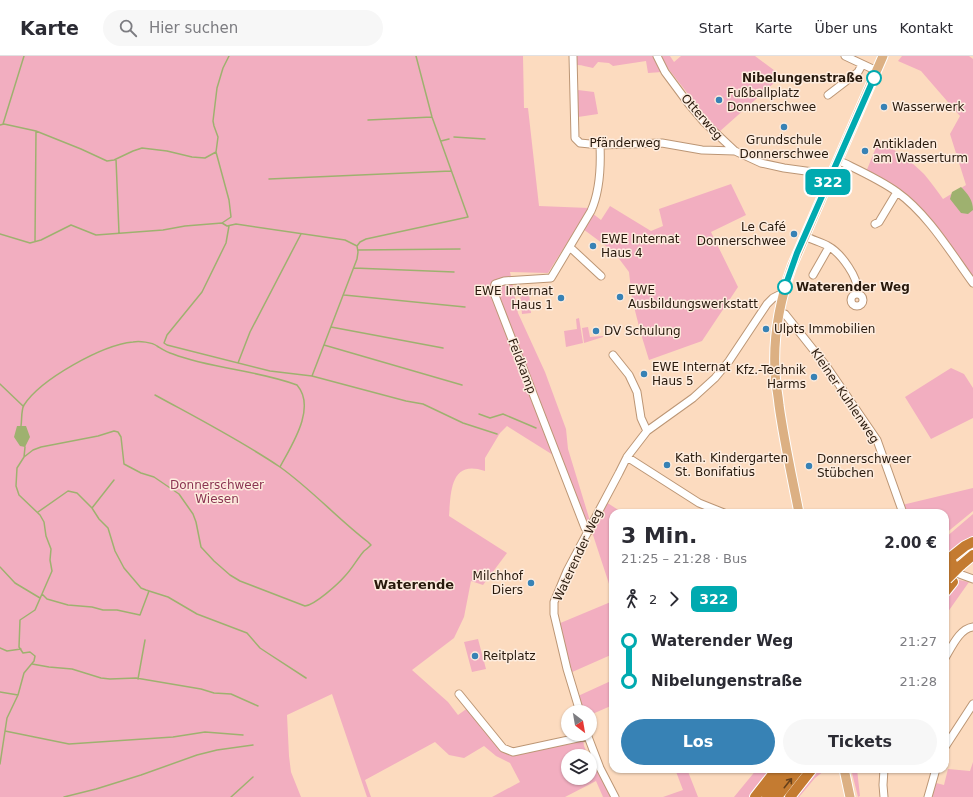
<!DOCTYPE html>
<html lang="de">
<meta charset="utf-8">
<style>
:root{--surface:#fff;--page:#f7f7f7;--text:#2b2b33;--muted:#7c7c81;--line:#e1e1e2;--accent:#3782b5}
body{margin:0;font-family:"DejaVu Sans",sans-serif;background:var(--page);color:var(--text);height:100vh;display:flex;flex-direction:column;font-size:15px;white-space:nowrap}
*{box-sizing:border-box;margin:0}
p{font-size:13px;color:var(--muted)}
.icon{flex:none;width:22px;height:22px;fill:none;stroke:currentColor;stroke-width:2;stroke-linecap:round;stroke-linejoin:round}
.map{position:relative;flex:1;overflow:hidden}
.panel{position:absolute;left:609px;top:453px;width:340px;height:264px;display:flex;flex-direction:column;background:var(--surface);border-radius:12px;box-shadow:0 1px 3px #0004}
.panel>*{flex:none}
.badge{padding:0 8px;border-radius:6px;font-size:14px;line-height:26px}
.needle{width:26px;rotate:149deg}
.fabs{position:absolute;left:561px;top:649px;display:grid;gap:8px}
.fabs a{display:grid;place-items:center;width:36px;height:36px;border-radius:50%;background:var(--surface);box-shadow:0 1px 3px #0004;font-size:20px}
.map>.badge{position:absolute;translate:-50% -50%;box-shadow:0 0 0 2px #fff}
.legs{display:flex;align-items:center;gap:6px;height:44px;padding:0 12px;font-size:13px}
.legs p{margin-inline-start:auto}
.head{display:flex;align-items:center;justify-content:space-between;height:68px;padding:0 12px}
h1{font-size:22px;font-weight:800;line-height:30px}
.primary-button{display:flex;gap:8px;margin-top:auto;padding:8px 12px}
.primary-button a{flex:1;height:46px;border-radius:24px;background:var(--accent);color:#fff;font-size:16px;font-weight:800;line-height:46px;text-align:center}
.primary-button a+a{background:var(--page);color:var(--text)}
ul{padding:0 12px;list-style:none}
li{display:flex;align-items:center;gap:14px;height:40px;font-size:15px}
li i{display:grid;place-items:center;width:6px;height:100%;margin:0 5px;background:currentColor}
li i::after{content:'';width:10px;height:10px;margin:-5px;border:3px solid;border-radius:50%;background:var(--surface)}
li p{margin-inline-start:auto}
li:first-child i{background:linear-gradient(#0000 50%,currentColor 0)}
li:last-child i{background:linear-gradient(currentColor 50%,#0000 0)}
header{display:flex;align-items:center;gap:24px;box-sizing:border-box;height:56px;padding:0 20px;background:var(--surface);border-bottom:1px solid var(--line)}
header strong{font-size:19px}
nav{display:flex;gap:22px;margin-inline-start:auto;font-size:14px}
.search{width:280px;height:36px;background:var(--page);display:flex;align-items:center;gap:10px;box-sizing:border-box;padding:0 14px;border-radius:22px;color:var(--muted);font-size:15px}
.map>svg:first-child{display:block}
.green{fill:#f2aec0;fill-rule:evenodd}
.water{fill:#9eb16f}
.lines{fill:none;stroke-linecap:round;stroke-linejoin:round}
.stream{stroke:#9eb16f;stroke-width:1.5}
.minor-casing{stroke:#bc9675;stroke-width:9}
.major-casing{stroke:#fff;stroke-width:11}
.highway-casing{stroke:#fff;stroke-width:12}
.minor{stroke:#fff;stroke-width:7}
.major{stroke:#dcb083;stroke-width:9}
.highway{stroke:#c47b31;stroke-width:10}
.highway-bridge-casing{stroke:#fff;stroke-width:12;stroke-linecap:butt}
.highway-bridge{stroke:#c47b31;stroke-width:10}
.oneway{stroke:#66401b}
.line-1-casing{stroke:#fff;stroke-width:9}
.line-1{stroke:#00aab0;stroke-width:6}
.stop-1-dot{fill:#fff;stroke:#00aab0;stroke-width:2}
.poi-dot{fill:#3782b5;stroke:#fdecde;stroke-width:1.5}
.labels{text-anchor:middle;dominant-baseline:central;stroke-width:3;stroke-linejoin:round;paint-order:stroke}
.stop-label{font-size:12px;font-weight:bold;fill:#28190c;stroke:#fdecde;text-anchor:end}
.poi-label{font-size:12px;fill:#28190c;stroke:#fdecde;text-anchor:start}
.street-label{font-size:12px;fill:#28190c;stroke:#fdecde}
.park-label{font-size:12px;fill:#8b3452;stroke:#fdecde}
.neighbourhood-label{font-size:13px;font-weight:bold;fill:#28190c;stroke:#fdecde}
</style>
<header>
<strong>Karte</strong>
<div class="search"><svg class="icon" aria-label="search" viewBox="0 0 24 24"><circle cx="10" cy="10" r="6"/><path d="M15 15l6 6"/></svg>Hier suchen</div>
<nav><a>Start</a><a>Karte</a><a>Über uns</a><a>Kontakt</a></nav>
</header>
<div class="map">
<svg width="973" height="741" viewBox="0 0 973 741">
<rect width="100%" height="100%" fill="#fcdbbf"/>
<path class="green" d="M0 0H523L524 52H528L539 150 589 152 548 217 510 216 518 257 545 316 566 373 568 393 590 465 585 467 553 399 507 370 500 377 485 402V415C450 403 451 436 449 460L507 497 483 529 471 525 464 561 454 582 412 614 448 646 458 659 469 651 513 697 583 683 584 690 588 699H592L613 741H603L596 725 565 741H492L520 726 510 707 496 700 484 690 464 702 449 699 435 686 365 724 371 741H367L332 638 287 659 289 700 291 716 301 741H0ZM568 700H590V722H568Z
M577 0H656L662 16 648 17 646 5 613 10 609 7 598 6 593 12C587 11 583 9 577 9Z
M662 0H670L674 6 681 0H755L782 20 719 76 717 75 663 6Z
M902 0H969L973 3V225L929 164 866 116 879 84C895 94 911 105 924 118 931 126 937 135 943 143L966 129 950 78 960 60 921 15 898 5Z
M578 34 594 36 598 58 578 61Z
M731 128 746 159 711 176 738 231 702 285 649 304 641 278 632 243 629 216 614 196 583 173 592 157 601 164 610 150 651 175 663 170 659 153Z
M529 237 531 257 522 258 520 238Z
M579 262 583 287 566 291 564 275 577 273 576 263Z
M588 271 590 281 603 280V281L584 287 582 272Z
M951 312 964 318 973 332V362L931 383 905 341Z
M973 432V455L945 478V457H905L902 449Z
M606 446 623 457H613V540L592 476Z
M973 458V481L945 502V482Z
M959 524 969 526 945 560V543Z
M613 545V598L570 617 558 568Z
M478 583 486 613 472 616 464 586Z
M613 624V649L590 659V656H582L578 640Z
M973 706V741H932L936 727 944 729 948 713 970 715Z
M675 713H687L698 741H663L683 734Z
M757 713H772L749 741H734Z
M817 713H824V715L815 722 799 741H795Z
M851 713H857L860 740 858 741Z"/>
<path class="water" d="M961 131C968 138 973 144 973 154L968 158 961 157 950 143 952 136Z
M17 370H26L30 381 25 391 20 390 14 381Z"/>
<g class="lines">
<path class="stream" d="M368 64 432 61
M3 68 24 0
M0 69 4 68 36 75 35 185
M36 75 81 93 107 105 114 104 133 95 142 92 167 95 192 101 205 102 216 96
M454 81 485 83
M441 85 449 83
M116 103 119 177
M269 123 451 115
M222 167 231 161 229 144 216 96 218 81 214 70 213 65 217 32 223 12 229 0
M229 170 226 187 202 236 167 279 164 287 167 289 270 315 312 320 406 345 423 348 463 367 497 378
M0 178 30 187 41 184 71 169 96 179 163 174 185 170 222 167 227 170 236 168 345 184 357 190 360 186 366 183 468 161 432 61 416 0
M358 194 460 193
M354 212 454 216
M344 239 465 251
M331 271 443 292
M324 289 462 329
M238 307 250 276 301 178
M312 320 357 203 358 196 357 190
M0 328 23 350
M479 358 490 362 503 358 536 372
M21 370C22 364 21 354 24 349 41 323 102 289 133 286 139 285 152 286 157 290 162 293 166 296 173 298 212 313 257 314 297 329 317 352 291 390 280 411
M24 401 33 394 41 391 98 380 114 375 118 376 121 381 124 408 141 417 154 421 179 438 193 458 196 466 201 491 214 505 230 519 240 525 305 550C315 549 338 528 345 520 352 513 357 503 364 495 367 493 369 491 371 489L368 486C338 463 311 433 280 411 240 384 197 362 155 339
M92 452 114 424
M38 456 68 435 77 437 92 452 99 463 108 472 115 495 124 512 141 532 146 534 168 541 197 558 247 577 260 592 266 596 306 622
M0 511 15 527 40 542
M42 538 47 543 68 549 92 551 103 554H117L140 559 149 535
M0 592 7 595 21 593
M32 608 49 611 72 613 101 622 110 623 136 622 201 633 214 637 231 638 258 650
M138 623 145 584
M0 636 18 639
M5 675 69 688 173 681 205 676 243 679
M0 708 7 662 18 639 24 617 34 605 35 600 30 596 23 597 19 591 20 564 35 554 52 515 50 504 51 493 46 480 44 466 40 459 19 439 16 430 17 412 24 401 25 391
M64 741 96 733 141 719 197 699 217 694 253 689
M231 741 253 721"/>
<g class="minor-casing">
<path id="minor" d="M573 0 575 82 580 87 600 89 662 87 702 94 735 95
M657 0 665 16 688 47 704 66 735 95 761 107 784 112 813 116 830 121
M845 0 877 15
M828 39 858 16 862 9
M838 104C858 114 879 123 897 136 928 158 951 197 973 227
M875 168 879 166 897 136
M805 180C812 184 821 186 828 190 841 197 860 223 857 237
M569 192 573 194 601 220
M813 219 829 191
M851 244a6 6 0 1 1 12 0a6 6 0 1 1-12 0Z
M779 256 785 258 827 311 877 384 903 457
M613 299 629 319 637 336 641 362 647 375
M627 401 699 447 724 457
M589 475 585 472 494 237V232L495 228 504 225 551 222 591 155C600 135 601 111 600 89
M951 515 973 523
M945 602C952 591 959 573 973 571
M459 638 503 692 513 696 587 680
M580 656 567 613 554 558V546L567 515 619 417 627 401 647 375 693 342 715 322 729 305 767 248 773 242 779 239 782 240
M587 678 600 712 615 741
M945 691 973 648
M884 713 883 729 884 741
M928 741 936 713"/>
</g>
<g class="major-casing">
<path id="major" d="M799 457C792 421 784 385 779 349 778 337 775 326 775 315 773 279 780 244 792 210L883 0
M844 713 850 741"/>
</g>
<g class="highway-casing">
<path id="highway" d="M945 506 965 490 973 486
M960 510 973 499
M945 536 953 526
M755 741 777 713
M767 741 789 713
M777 741 799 713
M790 741 812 713"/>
</g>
<use href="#minor" class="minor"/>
<use href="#major" class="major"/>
<use href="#highway" class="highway"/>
<g class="highway-bridge-casing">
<path id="highway-bridge" d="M945 513 952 507
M947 523 960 510"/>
</g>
<use href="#highway-bridge" class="highway-bridge"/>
</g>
<defs><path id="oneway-shaft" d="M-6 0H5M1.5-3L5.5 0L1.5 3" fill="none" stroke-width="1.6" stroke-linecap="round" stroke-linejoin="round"/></defs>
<use class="oneway" href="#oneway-shaft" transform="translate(788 727) rotate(-51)"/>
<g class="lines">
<g class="line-1-casing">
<path id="line-1" d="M785 231 797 197 874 22"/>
</g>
<use href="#line-1" class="line-1"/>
</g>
<g class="stop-1-dot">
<circle cx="874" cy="22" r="7"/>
<circle cx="785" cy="231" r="7"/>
</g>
<g class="poi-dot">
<circle cx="719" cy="44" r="4"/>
<circle cx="884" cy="51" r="4"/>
<circle cx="784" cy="71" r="4"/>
<circle cx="865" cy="95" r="4"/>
<circle cx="794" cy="178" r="4"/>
<circle cx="593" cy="190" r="4"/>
<circle cx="620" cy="241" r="4"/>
<circle cx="561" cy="242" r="4"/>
<circle cx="766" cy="273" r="4"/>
<circle cx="596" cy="275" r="4"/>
<circle cx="644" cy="318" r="4"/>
<circle cx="814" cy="321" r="4"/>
<circle cx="667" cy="409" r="4"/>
<circle cx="809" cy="410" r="4"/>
<circle cx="531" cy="527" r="4"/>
<circle cx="475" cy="600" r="4"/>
</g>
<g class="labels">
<g class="stop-label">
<text x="863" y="22">Nibelungenstraße</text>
<text x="796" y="231" text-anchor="start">Waterender Weg</text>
</g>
<g class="poi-label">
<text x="727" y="37">Fußballplatz<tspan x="727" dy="14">Donnerschwee</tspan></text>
<text x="892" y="51">Wasserwerk</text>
<text x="784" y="84" text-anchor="middle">Grundschule<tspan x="784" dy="14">Donnerschwee</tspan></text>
<text x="873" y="88">Antikladen<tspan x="873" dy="14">am Wasserturm</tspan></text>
<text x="786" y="171" text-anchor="end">Le Café<tspan x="786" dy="14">Donnerschwee</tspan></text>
<text x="601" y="183">EWE Internat<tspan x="601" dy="14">Haus 4</tspan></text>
<text x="628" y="234">EWE<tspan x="628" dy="14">Ausbildungswerkstatt</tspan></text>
<text x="553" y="235" text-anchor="end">EWE Internat<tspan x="553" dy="14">Haus 1</tspan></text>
<text x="774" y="273">Ulpts Immobilien</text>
<text x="604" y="275">DV Schulung</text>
<text x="652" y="311">EWE Internat<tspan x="652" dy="14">Haus 5</tspan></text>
<text x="806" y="314" text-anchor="end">Kfz.-Technik<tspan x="806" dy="14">Harms</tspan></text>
<text x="675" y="402">Kath. Kindergarten<tspan x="675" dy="14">St. Bonifatius</tspan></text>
<text x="817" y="403">Donnerschweer<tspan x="817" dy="14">Stübchen</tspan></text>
<text x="523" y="520" text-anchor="end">Milchhof<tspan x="523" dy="14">Diers</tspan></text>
<text x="483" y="600">Reitplatz</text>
</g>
<g class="street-label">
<text transform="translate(702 61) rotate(49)">Otterweg</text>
<text x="625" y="87">Pfänderweg</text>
<text transform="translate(522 310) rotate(69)">Feldkamp</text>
<text transform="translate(845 340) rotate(56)">Kleiner Kuhlenweg</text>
<text transform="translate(578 499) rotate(-65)">Waterender Weg</text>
</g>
<g class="park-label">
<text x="217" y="429">Donnerschweer<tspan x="217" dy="14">Wiesen</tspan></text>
</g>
<g class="neighbourhood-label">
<text x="414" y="528">Waterende</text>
</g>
</g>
</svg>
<div class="fabs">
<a><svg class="needle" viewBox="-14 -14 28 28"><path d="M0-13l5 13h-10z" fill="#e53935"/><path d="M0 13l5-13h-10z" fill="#7c7c81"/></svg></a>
<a><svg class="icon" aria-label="layers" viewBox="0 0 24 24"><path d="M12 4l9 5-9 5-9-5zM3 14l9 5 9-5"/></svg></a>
</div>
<b class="badge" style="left:828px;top:126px;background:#00aab0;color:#fff">322</b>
<section class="panel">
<div class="head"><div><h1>3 Min.</h1><p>21:25 – 21:28 · Bus</p></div><b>2.00 €</b></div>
<div class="legs"><svg class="icon" aria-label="walk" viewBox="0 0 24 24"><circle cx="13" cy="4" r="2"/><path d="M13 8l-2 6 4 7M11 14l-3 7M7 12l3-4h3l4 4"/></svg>2<svg class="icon" aria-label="forward" viewBox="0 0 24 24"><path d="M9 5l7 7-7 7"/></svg><b class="badge" style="background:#00aab0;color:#fff">322</b></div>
<ul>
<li><i style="color:#00aab0"></i><b>Waterender Weg</b><p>21:27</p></li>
<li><i style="color:#00aab0"></i><b>Nibelungenstraße</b><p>21:28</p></li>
</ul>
<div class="primary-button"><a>Los</a><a>Tickets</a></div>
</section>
</div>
